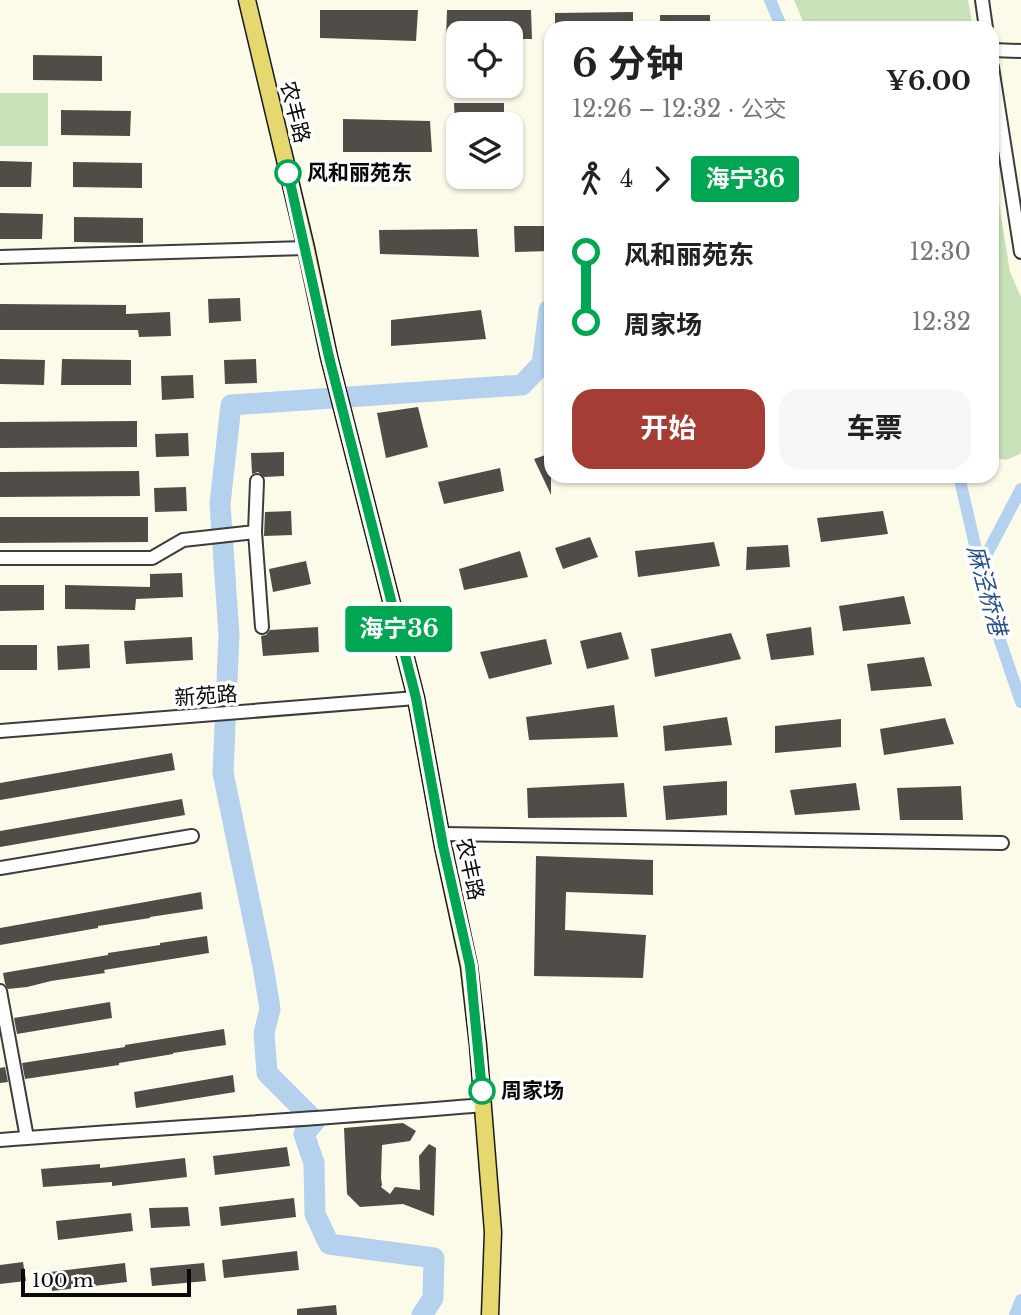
<!DOCTYPE html>
<html lang="zh">
<meta charset="utf-8">
<style>
:root{--surface:#fff;--page:#f6f6f6;--text:#222;--muted:#767676;--accent:#a63d35}
body{margin:0;font-family:"Libre Baskerville","Noto Sans SC",serif;background:var(--page);color:var(--text);height:100vh;display:flex;flex-direction:column;font-size:26px;white-space:nowrap}
*{box-sizing:border-box;margin:0}
p{font-size:23px;color:var(--muted)}
.icon{flex:none;width:38px;height:38px;fill:none;stroke:currentColor;stroke-width:2;stroke-linecap:round;stroke-linejoin:round}
.map{position:relative;flex:1;overflow:hidden}
.sheet{position:absolute;left:544px;top:21px;width:455px;height:462px;display:flex;flex-direction:column;background:var(--surface);border-radius:21px;box-shadow:0 2px 5px #0004}
.sheet>*{flex:none}
.badge{padding:0 14px;border-radius:5px;font-size:24px;line-height:46px}
.tools{position:absolute;left:446px;top:21px;display:grid;gap:14px}
.tools a{display:grid;place-items:center;width:77px;height:77px;border-radius:14px;background:var(--surface);box-shadow:0 2px 5px #0004;font-size:35px}
.scale{position:absolute;left:21px;bottom:18px;width:170px;box-sizing:border-box;padding-left:7px;border:4px solid #090909;border-top:0;font-size:19px;line-height:24px;white-space:nowrap;color:#090909;-webkit-text-stroke:5px #fff;paint-order:stroke}
.map>.badge{position:absolute;translate:-50% -50%;box-shadow:0 0 0 4px #fff}
.legs{display:flex;align-items:center;gap:10px;height:77px;padding:0 28px;font-size:23px}
.legs p{margin-inline-start:auto}
.head{display:flex;align-items:center;justify-content:space-between;height:119px;padding:0 28px}
h1{font-size:38px;font-weight:700;line-height:52px}
.cta{display:flex;gap:14px;margin-top:auto;padding:14px 28px}
.cta a{flex:1;height:80px;border-radius:21px;background:var(--accent);color:#fff;font-size:28px;font-weight:700;line-height:80px;text-align:center}
.cta a+a{background:var(--page);color:var(--text)}
ul{padding:0 28px;list-style:none}
li{display:flex;align-items:center;gap:24px;height:70px;font-size:26px}
li i{display:grid;place-items:center;width:10px;height:100%;margin:0 9px;background:currentColor}
li i::after{content:'';width:18px;height:18px;margin:-9px;border:5px solid;border-radius:50%;background:var(--surface)}
li p{margin-inline-start:auto}
li:first-child i{background:linear-gradient(#0000 50%,currentColor 0)}
li:last-child i{background:linear-gradient(currentColor 50%,#0000 0)}
.map>svg:first-child{display:block}
.green{fill:#c8e1b8}
.lines{fill:none;stroke-linecap:round;stroke-linejoin:round}
.canal{stroke:#b4d1ed;stroke-width:12}
.river{stroke:#b4d1ed;stroke-width:21}
.building{fill:#504c47}
.minor-casing{stroke:#3c3c3c;stroke-width:16}
.major-casing{stroke:#1a1a1a;stroke-width:19}
.minor{stroke:#fff;stroke-width:12}
.major{stroke:#e6d76f;stroke-width:16}
.line-1-casing{stroke:#fff;stroke-width:16}
.line-1{stroke:#00a651;stroke-width:10}
.stop-1-dot{fill:#fff;stroke:#00a651;stroke-width:3.5}
.labels{text-anchor:middle;dominant-baseline:central;stroke-width:7;stroke-linejoin:round;paint-order:stroke}
.street-label{font-size:21px;fill:#090909;stroke:#fff}
.stop-label{font-size:21px;font-weight:bold;fill:#090909;stroke:#fff;text-anchor:start}
.water-label{font-size:23px;font-style:italic;fill:#255189;stroke:#fff}
</style>
<div class="map">
<svg width="1021" height="1315" viewBox="0 0 1021 1315">
<rect width="100%" height="100%" fill="#fcfbe9"/>
<path class="green" d="M794 0H968L973 28H806Z
M0 93H48V146H0Z
M992 159 1010 272 1021 297V451L1020 454 1006 460 992 457Z"/>
<g class="lines">
<path class="canal" d="M770 0 782 28
M959 476 991 614 1021 702
M980 567 1021 489
M1015 1315 1021 1300"/>
<path class="river" d="M422 1315 433 1298 434 1258 329 1244 315 1214 314 1163 304 1134 315 1121 267 1073 264 1033 270 1009 263 966 223 773 229 635 220 504 231 405 522 385 542 364 549 310H551"/>
</g>
<path class="building" d="M320 10H418L416 41 320 38Z
M447 10H531L532 39H511V33H458V38H446Z
M633 12V28H555V13Z
M660 15H710V28H660Z
M33 55 102 56V81L33 80Z
M454 103H504V124H455Z
M61 110 131 111 130 136 61 135Z
M343 119 430 121 432 152H343Z
M0 161 32 162 31 187H0Z
M73 162 142 163V188L73 187Z
M0 213 43 214 42 239H0Z
M74 217 143 218V243L74 242Z
M514 226H551V251L515 252Z
M477 229 479 257 380 254 379 230Z
M240 298 241 321 209 323 208 299Z
M0 304 126 305V314L170 312 171 336 139 337 138 330H0Z
M481 310 486 339 391 346V320Z
M0 359 45 360 44 385 0 384Z
M62 359 131 360V385H61Z
M256 359 257 383 225 384 224 360Z
M193 375 194 398 162 400 161 376Z
M418 407 428 447 386 458 377 413Z
M137 421V447L0 448V422Z
M188 433 189 456 156 457 155 434Z
M284 452V476L264 477 258 472 252 474 251 453Z
M551 453V495L534 459Z
M500 468 504 491 444 504 438 482Z
M139 471 140 496 0 497V472Z
M186 487 187 511 155 512 154 488Z
M291 511 292 535 264 536 265 512Z
M883 511 888 534 821 542 817 518Z
M0 517H148V542L0 543Z
M590 537 598 557 563 569 555 548Z
M714 542 720 566 638 577 635 551Z
M788 545 790 567 746 570 747 547Z
M520 551 528 577 464 590 459 569Z
M306 561 311 584 273 592 269 569Z
M182 573 183 597 136 599 135 610 65 609V585L150 587V574Z
M0 585H44V610L0 611Z
M904 596 911 624 843 631 839 606Z
M318 627 319 652 263 656 261 636 266 635 270 630Z
M811 627 814 655 771 660 766 634Z
M621 632 629 659 587 669 580 641Z
M731 633 741 659 655 677 651 649Z
M192 637 193 660 126 664 124 641Z
M546 639 552 664 489 679 480 652Z
M89 644 90 668 58 670 57 646Z
M0 645H37V670H0Z
M924 657 932 686 871 691 867 664Z
M614 705 618 737 529 740 526 717Z
M727 717 732 745 665 751 663 726Z
M945 718 954 744 884 755 880 729Z
M841 719V747L775 753V726Z
M172 753 175 770 0 800V783Z
M727 781V815L666 820 663 786Z
M624 783 627 817 528 818 527 788Z
M856 783 860 810 795 815 790 790Z
M961 786 963 820H900L897 788Z
M182 799 185 815 0 847V831Z
M536 856 653 860V895L566 892 565 930 646 935 643 978 534 976Z
M201 892 203 909 150 917V918L98 926V928L0 945V928Z
M207 936 209 953 104 970 105 973 51 981 27 987 8 989 5 984 3 973 108 955V953L160 945V943Z
M110 1002 112 1018 17 1034 14 1018Z
M224 1029 226 1045 173 1053V1054L119 1063V1065L25 1079 22 1063 125 1047V1045Z
M5 1067 8 1082 0 1083V1068Z
M233 1075 235 1092 136 1108 134 1092Z
M403 1123 416 1131 410 1141 382 1145 381 1178 382 1185 381 1187 390 1194 395 1187 420 1190 419 1156 429 1144 436 1148 434 1216 403 1204 360 1207 347 1194 344 1128Z
M287 1147 290 1166 215 1175 213 1156Z
M185 1158 187 1177 112 1186V1182L43 1187 41 1169 100 1164V1168Z
M294 1198 296 1217 221 1226 219 1207Z
M188 1207 190 1226 151 1228 149 1208Z
M131 1213 133 1231 58 1240 56 1221Z
M297 1251 299 1270 224 1278 222 1260Z
M23 1262 26 1281 0 1284V1265Z
M125 1263 127 1282 52 1291 50 1272Z
M204 1263 206 1281 152 1286 150 1268Z
M336 1305 337 1315H297V1309Z"/>
<g class="lines">
<g class="minor-casing">
<path id="minor" d="M982 0 986 28
M992 50 1021 51
M992 67 1021 252
M0 257 306 248
M257 481 255 532 262 627
M0 558H152L183 540 255 532
M0 731 416 698
M441 834 1002 843
M0 868 192 836
M0 991 27 1138
M0 1140C161 1128 322 1119 483 1105"/>
</g>
<g class="major-casing">
<path id="major" d="M247 0 306 248 329 357 416 698 443 846 469 966 478 1045 493 1232 490 1315"/>
</g>
<use href="#minor" class="minor"/>
<use href="#major" class="major"/>
</g>
<g class="lines">
<g class="line-1-casing">
<path id="line-1" d="M288 173 329 357 416 698 443 846 470 966 482 1091"/>
</g>
<use href="#line-1" class="line-1"/>
</g>
<g class="stop-1-dot">
<circle cx="288" cy="173" r="12"/>
<circle cx="482" cy="1091" r="12"/>
</g>
<g class="labels">
<g class="street-label">
<text transform="translate(295 112) rotate(76)">农丰路</text>
<text transform="translate(206 696) rotate(-4)">新苑路</text>
<text transform="translate(470 869) rotate(78)">农丰路</text>
</g>
<g class="stop-label">
<text x="307" y="173">风和丽苑东</text>
<text x="501" y="1091">周家场</text>
</g>
<g class="water-label">
<text transform="translate(987 590) rotate(75)">麻泾桥港</text>
</g>
</g>
</svg>
<div class="tools">
<a><svg class="icon" aria-label="locate" viewBox="0 0 24 24"><circle cx="12" cy="12" r="6"/><path d="M12 2v4M12 18v4M2 12h4M18 12h4"/></svg></a>
<a><svg class="icon" aria-label="layers" viewBox="0 0 24 24"><path d="M12 4l9 5-9 5-9-5zM3 14l9 5 9-5"/></svg></a>
</div>
<div class="scale">100 m</div>
<b class="badge" style="left:399px;top:629px;background:#00a651;color:#fff">海宁36</b>
<section class="sheet">
<div class="head"><div><h1>6 分钟</h1><p>12:26 – 12:32 · 公交</p></div><b>¥6.00</b></div>
<div class="legs"><svg class="icon" aria-label="walk" viewBox="0 0 24 24"><circle cx="13" cy="4" r="2"/><path d="M13 8l-2 6 4 7M11 14l-3 7M7 12l3-4h3l4 4"/></svg>4<svg class="icon" aria-label="forward" viewBox="0 0 24 24"><path d="M9 5l7 7-7 7"/></svg><b class="badge" style="background:#00a651;color:#fff">海宁36</b></div>
<ul>
<li><i style="color:#00a651"></i><b>风和丽苑东</b><p>12:30</p></li>
<li><i style="color:#00a651"></i><b>周家场</b><p>12:32</p></li>
</ul>
<div class="cta"><a>开始</a><a>车票</a></div>
</section>
</div>
